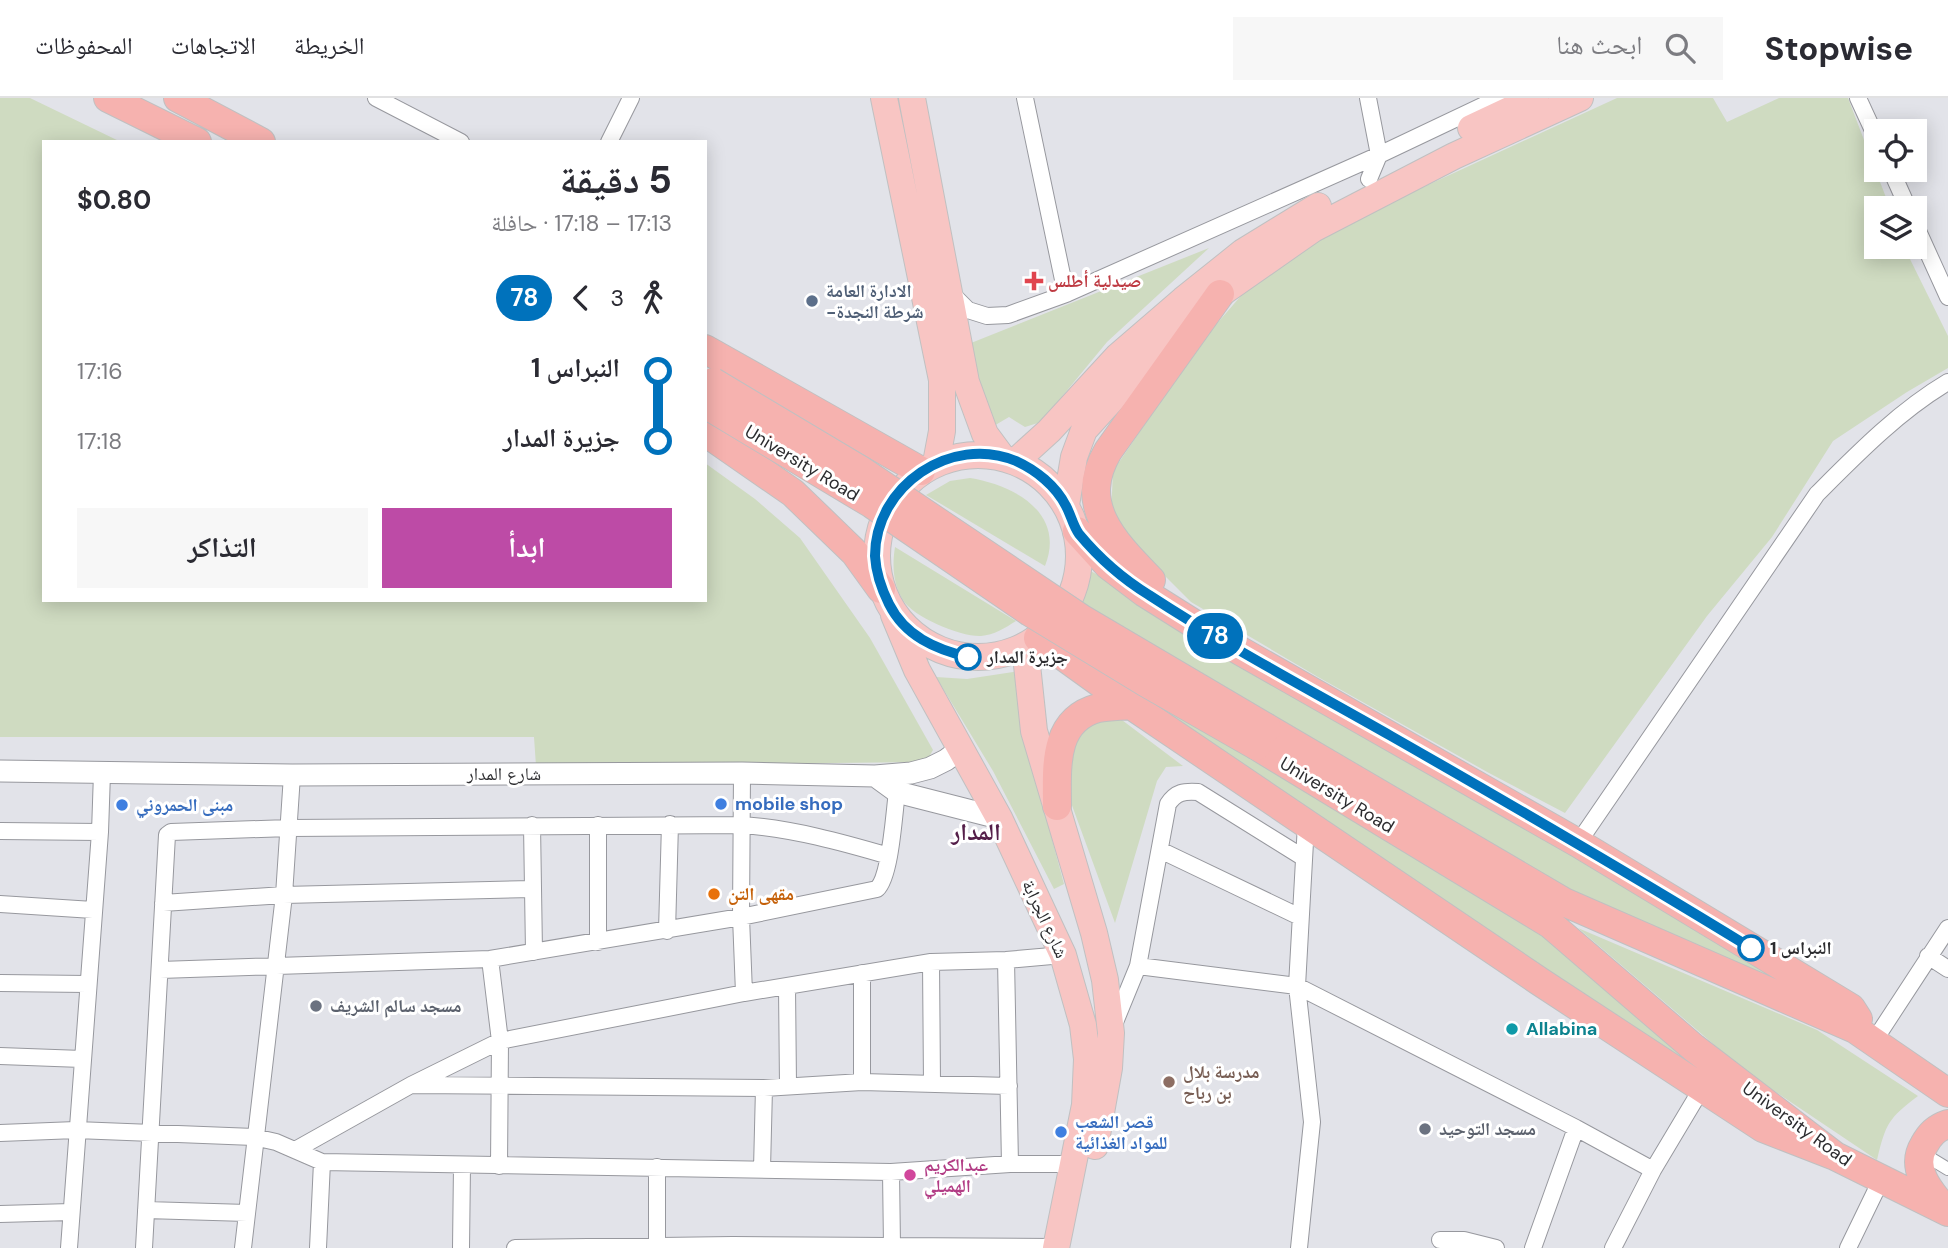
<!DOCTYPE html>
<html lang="ar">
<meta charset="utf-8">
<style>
:root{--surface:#fff;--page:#f7f7f7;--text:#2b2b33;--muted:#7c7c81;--line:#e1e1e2;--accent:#bd4ba6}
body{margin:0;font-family:"DM Sans","Noto Naskh Arabic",sans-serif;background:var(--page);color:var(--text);direction:rtl;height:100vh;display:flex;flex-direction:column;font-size:26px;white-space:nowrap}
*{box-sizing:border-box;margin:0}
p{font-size:23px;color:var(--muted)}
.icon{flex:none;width:38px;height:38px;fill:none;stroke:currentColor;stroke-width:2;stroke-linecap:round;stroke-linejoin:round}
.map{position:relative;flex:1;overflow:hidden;direction:ltr}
.drawer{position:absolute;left:42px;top:42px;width:665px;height:462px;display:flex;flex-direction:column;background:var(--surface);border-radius:0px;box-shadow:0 4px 18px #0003;direction:rtl}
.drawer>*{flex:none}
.badge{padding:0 14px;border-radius:23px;font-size:24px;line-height:46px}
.tools{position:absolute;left:1864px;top:21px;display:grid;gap:14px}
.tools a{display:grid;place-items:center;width:63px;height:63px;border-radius:0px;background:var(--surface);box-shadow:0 4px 18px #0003;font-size:35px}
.map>.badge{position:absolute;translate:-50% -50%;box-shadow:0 0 0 4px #fff}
.legs{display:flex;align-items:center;gap:10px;height:77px;padding:0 35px;font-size:23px}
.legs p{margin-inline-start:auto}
.overview{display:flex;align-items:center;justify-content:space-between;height:119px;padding:0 35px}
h1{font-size:38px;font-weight:700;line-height:52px}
.primary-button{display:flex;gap:14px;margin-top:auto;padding:14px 35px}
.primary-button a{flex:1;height:80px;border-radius:0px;background:var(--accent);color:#fff;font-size:28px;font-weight:700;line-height:80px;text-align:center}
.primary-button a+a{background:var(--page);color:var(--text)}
ul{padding:0 35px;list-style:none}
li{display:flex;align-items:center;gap:24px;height:70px;font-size:26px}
li i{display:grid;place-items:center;width:10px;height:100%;margin:0 9px;background:currentColor}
li i::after{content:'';width:18px;height:18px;margin:-9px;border:5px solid;border-radius:50%;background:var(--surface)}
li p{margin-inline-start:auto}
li:first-child i{background:linear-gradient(#0000 50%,currentColor 0)}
li:last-child i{background:linear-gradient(currentColor 50%,#0000 0)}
header{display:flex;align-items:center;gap:42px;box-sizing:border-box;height:98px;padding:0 35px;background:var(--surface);border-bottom:2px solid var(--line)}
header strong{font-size:33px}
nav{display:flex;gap:38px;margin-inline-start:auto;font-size:24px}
.search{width:490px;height:63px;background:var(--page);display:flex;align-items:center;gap:18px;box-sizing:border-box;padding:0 24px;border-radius:0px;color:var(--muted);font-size:26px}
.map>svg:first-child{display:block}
.green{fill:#cfdbc1}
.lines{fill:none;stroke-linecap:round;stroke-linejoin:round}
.pedestrian-casing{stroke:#97989e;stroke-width:14}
.minor-casing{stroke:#97989e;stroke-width:18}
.tertiary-casing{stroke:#97989e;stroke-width:23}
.primary-casing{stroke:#c0c0c1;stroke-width:28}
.trunk-casing{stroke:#c0c0c1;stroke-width:30}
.pedestrian{stroke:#fff;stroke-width:12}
.minor{stroke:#fff;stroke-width:16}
.tertiary{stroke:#fff;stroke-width:21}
.primary{stroke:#f8c5c3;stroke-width:26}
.trunk{stroke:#f6b2af;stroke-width:28}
.trunk-bridge-casing{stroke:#c0c0c1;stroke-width:30;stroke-linecap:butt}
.trunk-bridge{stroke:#f6b2af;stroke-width:28}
.line-1-casing{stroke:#fff;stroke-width:16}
.line-1{stroke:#0072bc;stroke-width:10}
.health-dot{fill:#e0444e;stroke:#fff;stroke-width:2.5}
.service-dot{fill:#5c6f8a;stroke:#fff;stroke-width:2.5}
.stop-1-dot{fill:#fff;stroke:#0072bc;stroke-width:3.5}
.shop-dot{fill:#3f7fe0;stroke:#fff;stroke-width:2.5}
.food-dot{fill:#e8710a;stroke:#fff;stroke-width:2.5}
.worship-dot{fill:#6b7280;stroke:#fff;stroke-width:2.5}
.culture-dot{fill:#0f9aa8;stroke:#fff;stroke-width:2.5}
.education-dot{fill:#8d6e63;stroke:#fff;stroke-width:2.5}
.hotel-dot{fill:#d1479c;stroke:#fff;stroke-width:2.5}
.labels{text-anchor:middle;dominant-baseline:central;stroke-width:6;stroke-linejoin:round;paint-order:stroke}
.health-label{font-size:18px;font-weight:bold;fill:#be3a42;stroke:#fff;text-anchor:start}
.service-label{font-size:18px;font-weight:bold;fill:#4e5e75;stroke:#fff;text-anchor:start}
.street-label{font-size:18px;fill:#2c2c2f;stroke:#fff}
.stop-label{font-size:18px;font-weight:bold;fill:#2c2c2f;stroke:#fff;text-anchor:start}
.shop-label{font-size:18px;font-weight:bold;fill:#366cbe;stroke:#fff;text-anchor:start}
.food-label{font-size:18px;font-weight:bold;fill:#c56008;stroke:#fff;text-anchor:start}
.worship-label{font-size:18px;font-weight:bold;fill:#5b616d;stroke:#fff;text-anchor:start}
.culture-label{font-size:18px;font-weight:bold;fill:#0d838f;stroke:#fff;text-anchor:start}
.education-label{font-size:18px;font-weight:bold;fill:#785e54;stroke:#fff;text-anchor:start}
.hotel-label{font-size:18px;font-weight:bold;fill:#b23c85;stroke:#fff;text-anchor:start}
.district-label{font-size:24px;font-weight:bold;fill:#541e49;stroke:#fff}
</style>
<header>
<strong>Stopwise</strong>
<div class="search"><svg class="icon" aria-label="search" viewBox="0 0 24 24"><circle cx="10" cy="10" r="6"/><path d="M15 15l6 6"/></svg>ابحث هنا</div>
<nav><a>الخريطة</a><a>الاتجاهات</a><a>المحفوظات</a></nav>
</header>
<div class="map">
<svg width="1948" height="1150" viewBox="0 0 1948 1150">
<rect width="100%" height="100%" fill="#e2e3e9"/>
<path class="green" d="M0 0H30L121 44H44V502H705V365L755 401 800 440 870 540 933 652 926 664 536 668 534 639H0Z
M1617 0H1713L1727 24 1779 0H1848L1890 110H1876V149H1904L1948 238V270L1907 294 1833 343 1772 439 1707 518 1565 715 1489 675 1318 579 1191 504 1146 459 1111 417 1113 373 1201 244 1246 192 1279 164 1367 115Z
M1209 150 1107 244 1041 324 1025 329 1009 319 992 329 966 247Z
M970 380C1014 387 1066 415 1045 468L926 397 950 383Z
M895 449 1016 523C1005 530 994 537 981 538 961 539 913 519 903 502 893 486 892 468 895 449Z
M1089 472 1402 654 1800 896 1559 793 1079 503Z
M1064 538 1537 827 1758 1014 1186 632Z
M1020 573V623L1064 786 1054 791 993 673 936 579 967 581Z
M1110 613 1183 668 1166 669 1157 683 1115 825 1062 680 1077 627Z
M1578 830 1817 932 1918 998C1888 1021 1886 1025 1877 1062L1746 974Z"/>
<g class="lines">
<g class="pedestrian-casing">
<path id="pedestrian" d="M1920 1054 1948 1071"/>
</g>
<g class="minor-casing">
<path id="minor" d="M376 0 461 44
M1025 0 1066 196
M1368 0 1379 57 1369 81
M1858 0 1876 39
M609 44 631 0
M1891 72 1908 110
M1914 124 1948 199
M950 194 968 212 987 218 1008 217 1066 196 1379 57 1499 0
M742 675 741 819 744 895
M532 727 534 854
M0 733 100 734
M1578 745 1817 396C1857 356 1899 313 1948 284
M1160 752 1300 819
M163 805 284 797 533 791
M0 806 93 812
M667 833 670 726
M598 844V727
M1928 858 1948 871
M490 861 500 943 499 1068
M1006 862 1010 1066
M931 864 932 985
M1138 868 1297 888 1576 1030 1653 1072
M160 872 490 861 741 819 877 791C891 778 894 714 897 694
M862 875V984
M0 885 87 886
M787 889 788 987
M1113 929 1138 868 1168 706C1176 694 1184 693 1198 694L1304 760
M1874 943 1948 830
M0 958 82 961
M413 987 764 990 862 984 1009 988
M0 1035 76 1032 254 1039 276 1044 322 1064 891 1074 1010 1066H1075
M295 1052 411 987 500 943 744 895 931 864 1006 862 1063 857
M762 1071 764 990
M891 1074 892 1148
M146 1112 247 1115
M0 1116 71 1114
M1440 1142H1464L1496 1150
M69 1150 100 734 102 675
M144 1150 167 737 171 734 289 730 743 727C794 731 841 744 889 758
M243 1150 284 797 292 677
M318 1150 322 1064
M461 1150 462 1068
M515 1150 733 1147 1056 1149
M657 1150V1069
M1299 1150 1312 1024 1297 888 1306 726
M1533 1150 1576 1030
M1613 1150 1653 1072 1702 990
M1848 1150 1881 1082"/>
</g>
<g class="tertiary-casing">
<path id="tertiary" d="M0 673 292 677 742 675 875 678 911 675 930 670 946 662 962 650
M875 678 897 694 999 720"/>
</g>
<g class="primary-casing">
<path id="primary" d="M884 0 942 282V333L936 365
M912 0 966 284 985 336 1002 359
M1471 30 1535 0
M877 458a101 101 0 1 1 202 0a101 101 0 1 1-202 0Z
M1016 363 1049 333 1118 258 1183 202 1243 154 1318 108
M1066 407 1074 359 1084 332 1142 268 1220 196 1313 131 1454 58 1580 0
M894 517 917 572 999 720 1063 857 1083 927 1087 961 1085 1007 1056 1150
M1025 548 1034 633 1094 835 1105 882 1111 935 1109 970 1095 1048"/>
</g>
<g class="trunk-casing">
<path id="trunk" d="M108 0 197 44
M178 0 261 44
M705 251 921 373
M705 334 793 395 855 455 881 491
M1077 433 1108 467 1145 495 1207 534 1578 745 1851 910 1858 921 1855 931
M1151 482C1114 444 1076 407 1108 353L1220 196
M1038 540 1131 607 1539 883 1763 1030 1835 1058
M1267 630 1564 804 1855 931 1948 995
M1257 648 1550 826 1694 950 1835 1058 1948 1114
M1057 708C1057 671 1052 622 1098 610 1108 608 1120 608 1131 607
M1944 1110C1929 1093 1910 1070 1924 1047 1930 1036 1936 1030 1948 1026"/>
</g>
<use href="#pedestrian" class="pedestrian"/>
<use href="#minor" class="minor"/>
<use href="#tertiary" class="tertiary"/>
<use href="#primary" class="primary"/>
<use href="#trunk" class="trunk"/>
<g class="trunk-bridge-casing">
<path id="trunk-bridge" d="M713 284 862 373 1082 521 1267 630
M705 306 872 406 1030 514 1145 584 1257 648"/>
</g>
<use href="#trunk-bridge" class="trunk-bridge"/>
</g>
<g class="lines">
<g class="line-1-casing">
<path id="line-1" d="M968 559C935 551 905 538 889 506 882 492 876 475 875 458 875 388 951 336 1016 363 1036 372 1056 388 1066 408 1071 417 1073 428 1079 436 1099 460 1123 481 1149 497 1227 548 1310 592 1391 638 1512 707 1632 777 1751 850"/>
</g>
<use href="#line-1" class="line-1"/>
</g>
<path class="health-dot" d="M1030.5 172.5h7v7h7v7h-7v7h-7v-7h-7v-7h7z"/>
<circle class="service-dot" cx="812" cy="203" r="7"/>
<g class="stop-1-dot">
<circle cx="968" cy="559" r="12"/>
<circle cx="1751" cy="850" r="12"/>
</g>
<g class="shop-dot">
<circle cx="721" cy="706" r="7"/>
<circle cx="122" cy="707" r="7"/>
<circle cx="1061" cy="1034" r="7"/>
</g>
<circle class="food-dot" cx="714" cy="796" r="7"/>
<g class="worship-dot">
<circle cx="316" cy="908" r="7"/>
<circle cx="1425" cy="1031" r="7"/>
</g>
<circle class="culture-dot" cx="1512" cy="931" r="7"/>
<circle class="education-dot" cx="1169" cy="984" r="7"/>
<circle class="hotel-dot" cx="910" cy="1077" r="7"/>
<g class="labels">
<g class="health-label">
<text x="1048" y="183">صيدلية أطلس</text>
</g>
<g class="service-label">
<text x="826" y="193">الادارة العامة<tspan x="826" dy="21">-شرطة النجدة</tspan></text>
</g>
<g class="street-label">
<text transform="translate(802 365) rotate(31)">University Road</text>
<text x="504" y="676">شارع المدار</text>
<text transform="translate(1337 697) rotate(31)">University Road</text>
<text transform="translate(1045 821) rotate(65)">شارع الجرابة</text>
<text transform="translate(1797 1026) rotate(36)">University Road</text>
</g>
<g class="stop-label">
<text x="987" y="559">جزيرة المدار</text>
<text x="1770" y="850">النبراس 1</text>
</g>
<g class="shop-label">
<text x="735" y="706">mobile shop</text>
<text x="136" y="707">مبنى الحمروني</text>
<text x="1075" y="1024">قصر الشعب<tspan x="1075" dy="21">للمواد الغذائية</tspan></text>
</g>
<g class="food-label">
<text x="728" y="796">مقهى التن</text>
</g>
<g class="worship-label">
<text x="330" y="908">مسجد سالم الشريف</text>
<text x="1439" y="1031">مسجد التوحيد</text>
</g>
<g class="culture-label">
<text x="1526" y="931">Allabina</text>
</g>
<g class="education-label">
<text x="1183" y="974">مدرسة بلال<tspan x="1183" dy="21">بن رباح</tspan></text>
</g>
<g class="hotel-label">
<text x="924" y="1067">عبدالكريم<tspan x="924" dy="21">الهميلي</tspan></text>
</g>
<g class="district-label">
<text x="976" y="733">المدار</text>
</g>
</g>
</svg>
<div class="tools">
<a><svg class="icon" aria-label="locate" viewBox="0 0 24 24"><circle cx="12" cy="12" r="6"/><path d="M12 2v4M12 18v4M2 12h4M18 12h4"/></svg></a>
<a><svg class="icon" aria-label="layers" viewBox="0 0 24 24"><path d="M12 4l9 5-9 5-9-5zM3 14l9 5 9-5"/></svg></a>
</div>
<b class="badge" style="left:1215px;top:538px;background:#0072bc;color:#fff">78</b>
<section class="drawer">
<div class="overview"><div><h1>5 دقيقة</h1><p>17:13 – 17:18 · حافلة</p></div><b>$0.80</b></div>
<div class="legs"><svg class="icon" aria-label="walk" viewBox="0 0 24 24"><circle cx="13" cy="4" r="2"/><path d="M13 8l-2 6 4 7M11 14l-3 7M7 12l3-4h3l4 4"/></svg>3<svg class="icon" aria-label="back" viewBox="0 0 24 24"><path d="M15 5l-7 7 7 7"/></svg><b class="badge" style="background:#0072bc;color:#fff">78</b></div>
<ul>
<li><i style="color:#0072bc"></i><b>النبراس 1</b><p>17:16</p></li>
<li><i style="color:#0072bc"></i><b>جزيرة المدار</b><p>17:18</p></li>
</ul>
<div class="primary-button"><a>ابدأ</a><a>التذاكر</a></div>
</section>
</div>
